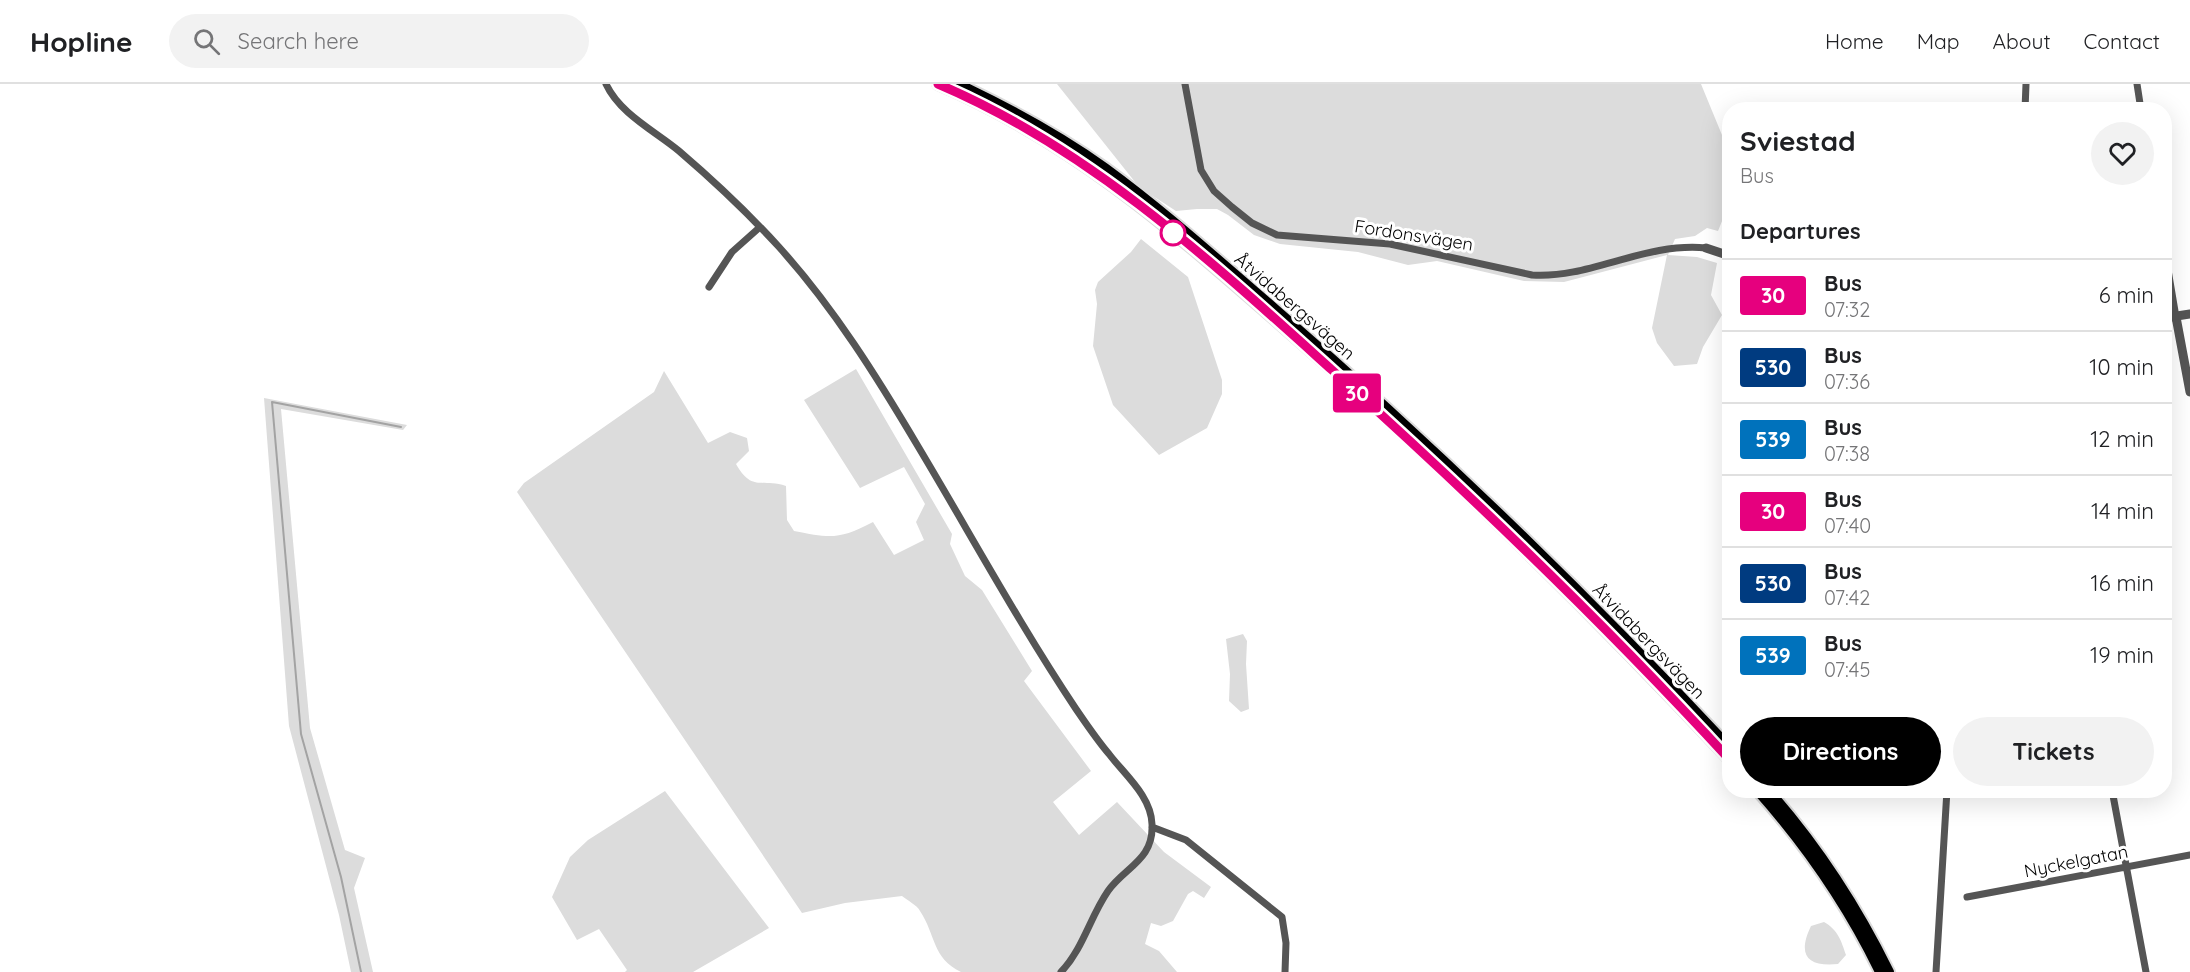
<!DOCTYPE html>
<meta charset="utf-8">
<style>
:root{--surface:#fff;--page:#f2f2f2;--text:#202124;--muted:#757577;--line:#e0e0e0;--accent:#000}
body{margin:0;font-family:Quicksand,sans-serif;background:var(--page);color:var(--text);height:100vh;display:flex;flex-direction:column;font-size:22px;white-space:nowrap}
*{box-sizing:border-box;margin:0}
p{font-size:20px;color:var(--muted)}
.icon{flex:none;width:33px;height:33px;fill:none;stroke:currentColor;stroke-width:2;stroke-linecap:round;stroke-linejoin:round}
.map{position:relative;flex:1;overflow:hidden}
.panel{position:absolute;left:1722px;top:18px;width:450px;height:696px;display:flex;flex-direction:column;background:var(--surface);border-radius:24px;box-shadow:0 6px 24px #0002}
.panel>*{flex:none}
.badge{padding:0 12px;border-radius:4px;font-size:21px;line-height:39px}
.map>.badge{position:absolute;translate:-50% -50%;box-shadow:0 0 0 3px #fff}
h2{padding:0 18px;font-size:22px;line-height:54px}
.round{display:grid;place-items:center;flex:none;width:63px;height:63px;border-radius:32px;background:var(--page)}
.headline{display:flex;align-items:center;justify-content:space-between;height:102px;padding:0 18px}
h1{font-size:28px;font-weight:700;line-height:45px}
.primary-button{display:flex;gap:12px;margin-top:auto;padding:12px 18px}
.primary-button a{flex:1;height:69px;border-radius:36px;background:var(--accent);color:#fff;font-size:24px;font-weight:700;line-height:69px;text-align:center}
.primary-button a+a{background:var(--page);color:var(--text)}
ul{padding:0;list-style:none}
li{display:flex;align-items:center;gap:18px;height:72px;padding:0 18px;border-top:2px solid var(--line)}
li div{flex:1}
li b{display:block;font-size:22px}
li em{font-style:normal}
li .badge{min-width:66px;font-weight:700;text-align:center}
header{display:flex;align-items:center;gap:36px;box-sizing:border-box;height:84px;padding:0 30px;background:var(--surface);border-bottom:2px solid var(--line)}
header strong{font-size:28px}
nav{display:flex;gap:33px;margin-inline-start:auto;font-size:21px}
.search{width:420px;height:54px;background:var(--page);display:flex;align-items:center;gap:15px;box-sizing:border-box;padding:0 21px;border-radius:33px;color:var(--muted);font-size:22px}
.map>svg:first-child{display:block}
.green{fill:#dcdcdc}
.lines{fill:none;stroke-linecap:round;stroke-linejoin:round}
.stream{stroke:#a3a3a3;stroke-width:2}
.primary-casing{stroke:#dbdbdb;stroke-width:14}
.minor{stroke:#555;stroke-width:7}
.tertiary{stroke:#555;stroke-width:9}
.primary{stroke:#000;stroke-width:10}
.line-casing{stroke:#fff;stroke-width:14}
.line{stroke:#e6007e;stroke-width:9}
.stop-dot{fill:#fff;stroke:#e6007e;stroke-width:3}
.labels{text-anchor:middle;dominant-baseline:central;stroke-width:6;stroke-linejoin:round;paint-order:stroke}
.street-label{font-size:18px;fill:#000;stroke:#fff}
</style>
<header>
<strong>Hopline</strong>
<div class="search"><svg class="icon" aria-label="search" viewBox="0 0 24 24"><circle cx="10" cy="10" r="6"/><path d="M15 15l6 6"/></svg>Search here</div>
<nav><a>Home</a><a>Map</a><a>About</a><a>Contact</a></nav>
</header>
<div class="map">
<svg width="2190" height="888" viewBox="0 0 2190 888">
<rect width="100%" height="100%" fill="#fff"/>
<path class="green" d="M1057 0H1701L1729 68V120L1718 147 1707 144 1695 152 1675 155 1668 171 1697 173 1717 179 1711 211 1722 231 1703 263 1697 280 1674 282 1657 259 1652 244 1667 171 1564 198 1524 197 1437 177 1408 181 1358 168 1280 160 1254 151 1228 131 1217 125H1197L1176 127 1139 103Z
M1141 155 1188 193 1222 296V310L1207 344 1159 371 1113 321 1093 262 1097 220 1095 206 1098 198 1131 168Z
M856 285 952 450 950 460 965 492 982 506 1032 587 1024 597 1091 687 1053 718 1079 751 1117 718 1164 768 1211 803 1204 814 1193 807 1188 810 1173 837 1161 842 1151 839 1145 860 1159 867 1177 888H961C932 874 936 851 920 827 917 821 908 817 902 812L845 819 802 829 517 408 524 399 654 308 664 287 708 359 730 348 747 354 749 367 736 380C752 408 760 394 786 402L787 436 794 447C830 454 839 456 873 438L894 471 924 456 916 438 925 420 904 383 860 404 804 316Z
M264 314 407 341 403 346 281 325 310 644 345 766 365 774 354 804 373 888H351L339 831 289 642Z
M1243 550 1247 557 1246 580 1249 625 1241 628 1229 617 1230 590 1226 555Z
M665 707 769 844 693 888H625L627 886 599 845 577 856 552 813 570 773 588 756Z
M1824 838C1838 846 1841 856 1846 871L1838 880C1807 883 1797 871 1811 842Z"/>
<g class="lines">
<path class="stream" d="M361 888 341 793 301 650 272 318 401 343"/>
<g class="primary-casing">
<path id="primary" d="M938 0C1073 58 1171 145 1280 240 1438 377 1587 523 1730 676
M958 0C1009 24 1059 51 1105 84 1164 127 1219 177 1275 225 1435 363 1586 510 1730 664
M1757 706C1806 761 1848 822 1880 888
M1768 706C1816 760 1857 823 1889 888"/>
</g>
<path class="minor" d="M606 0C620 30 655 47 679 67 714 97 748 129 779 163 834 224 877 293 919 364 971 451 1020 541 1076 625 1087 641 1097 656 1109 670 1125 691 1151 712 1152 740 1154 776 1125 783 1108 807 1090 833 1083 865 1061 888
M1185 0 1201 86 1214 107 1232 123 1252 139 1277 151 1390 160 1532 191C1590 195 1644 158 1706 164
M2137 0 2141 26
M2025 26 2026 0
M2164 162 2176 233
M709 203 732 168 760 143
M2112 706 2146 888
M1152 743 1186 756 1282 833 1286 859 1285 888
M1967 813 2190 771
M1936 888 1947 706"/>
<path class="tertiary" d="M1706 164 1730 172
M2176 233 2190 308
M2164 234 2190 230"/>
<use href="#primary" class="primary"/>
</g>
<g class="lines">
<g class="line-casing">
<path id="line" d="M938 0C1089 64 1211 177 1332 286 1470 410 1604 539 1730 676"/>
</g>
<use href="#line" class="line"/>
</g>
<circle class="stop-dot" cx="1173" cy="149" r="12"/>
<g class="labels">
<g class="street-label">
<text transform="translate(1414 151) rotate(9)">Fordonsvägen</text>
<text transform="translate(1295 222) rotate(41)">Åtvidabergsvägen</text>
<text transform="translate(1649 557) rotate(46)">Åtvidabergsvägen</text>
<text transform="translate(2076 777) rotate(-11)">Nyckelgatan</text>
</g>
</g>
</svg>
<b class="badge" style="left:1357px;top:309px;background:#e6007e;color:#fff">30</b>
<section class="panel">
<div class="headline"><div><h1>Sviestad</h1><p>Bus</p></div><a class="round"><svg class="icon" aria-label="heart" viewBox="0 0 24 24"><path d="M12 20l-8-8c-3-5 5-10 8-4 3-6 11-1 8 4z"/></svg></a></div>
<h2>Departures</h2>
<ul>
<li><span class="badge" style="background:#e6007e;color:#fff">30</span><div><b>Bus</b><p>07:32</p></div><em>6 min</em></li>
<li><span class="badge" style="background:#003b80;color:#fff">530</span><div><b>Bus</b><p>07:36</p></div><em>10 min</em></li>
<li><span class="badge" style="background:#0072bc;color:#fff">539</span><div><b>Bus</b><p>07:38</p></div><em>12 min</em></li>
<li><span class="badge" style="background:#e6007e;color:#fff">30</span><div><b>Bus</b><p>07:40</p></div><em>14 min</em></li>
<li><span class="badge" style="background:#003b80;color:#fff">530</span><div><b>Bus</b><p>07:42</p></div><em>16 min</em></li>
<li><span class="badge" style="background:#0072bc;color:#fff">539</span><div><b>Bus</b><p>07:45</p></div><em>19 min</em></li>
</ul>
<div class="primary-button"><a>Directions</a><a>Tickets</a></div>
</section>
</div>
